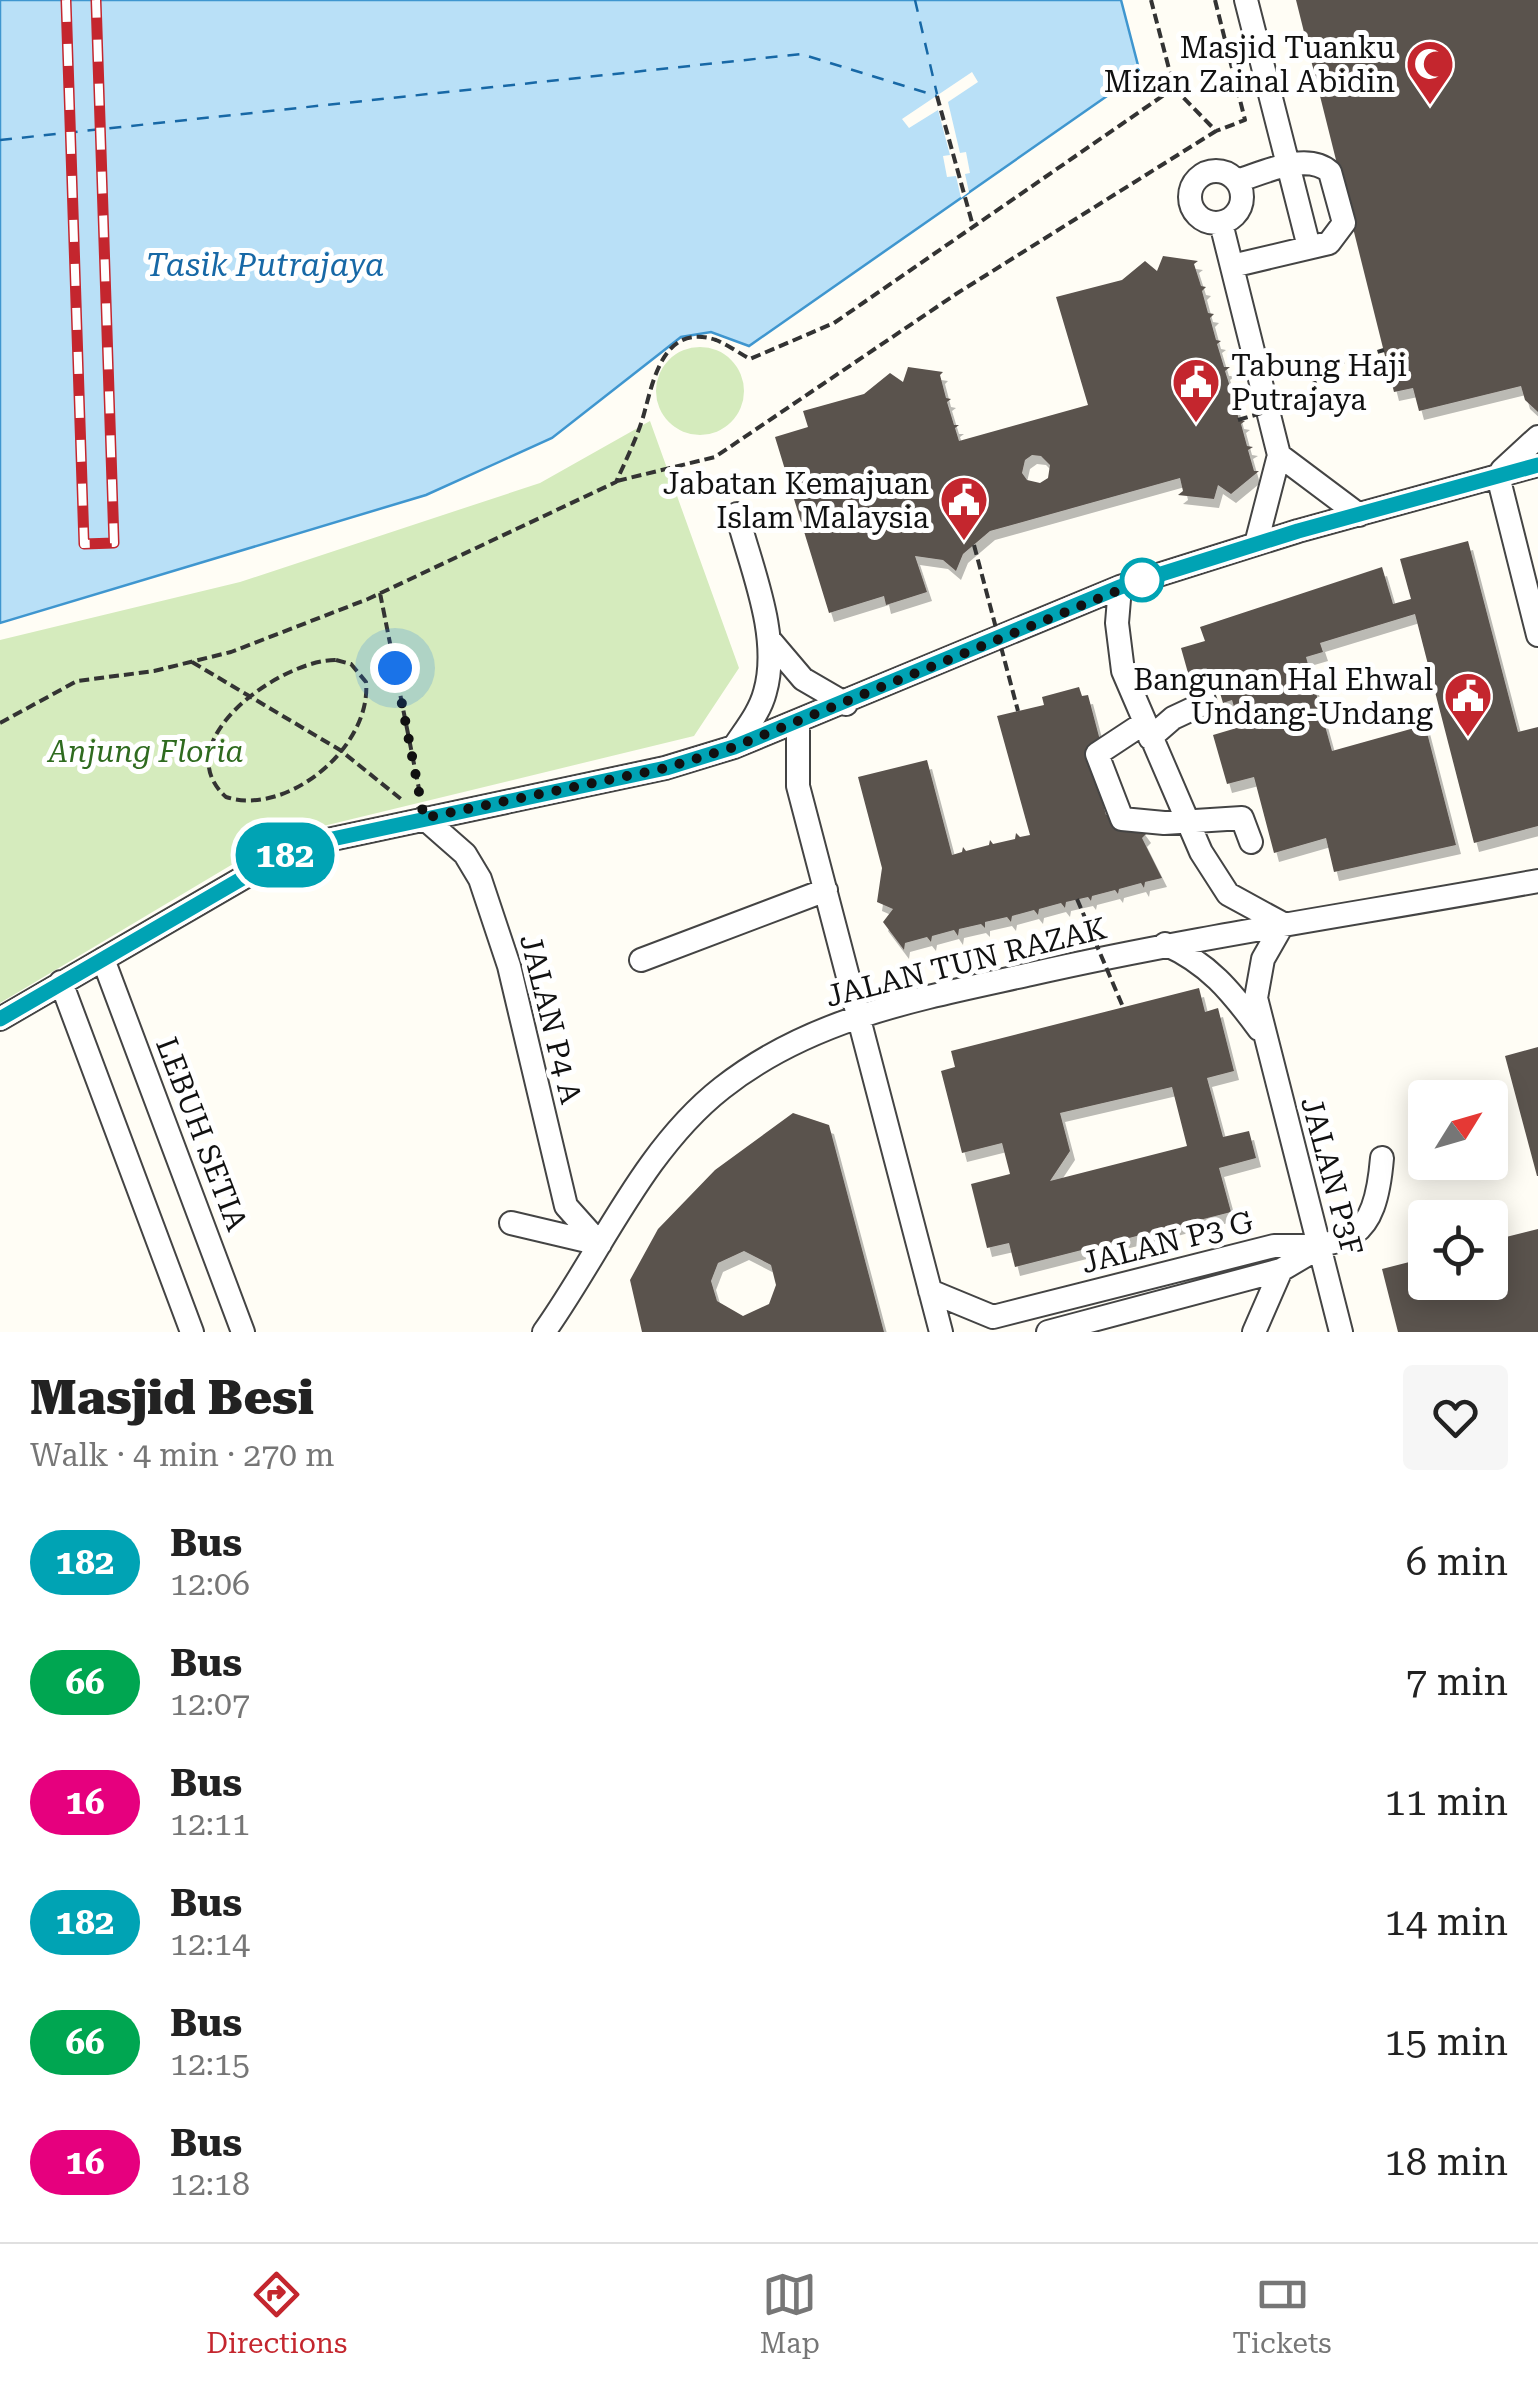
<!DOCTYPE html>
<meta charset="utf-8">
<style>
:root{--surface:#fff;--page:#f6f6f6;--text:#222;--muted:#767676;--line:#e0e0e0;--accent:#c4262e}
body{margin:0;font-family:"Roboto Serif",serif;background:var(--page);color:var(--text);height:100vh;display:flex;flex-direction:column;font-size:38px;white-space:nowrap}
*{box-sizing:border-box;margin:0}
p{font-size:32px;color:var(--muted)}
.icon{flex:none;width:55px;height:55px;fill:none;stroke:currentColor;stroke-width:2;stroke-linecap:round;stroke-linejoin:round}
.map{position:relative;height:1332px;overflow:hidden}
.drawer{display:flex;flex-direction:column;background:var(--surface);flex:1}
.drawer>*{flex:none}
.badge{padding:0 20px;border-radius:32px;font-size:35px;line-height:65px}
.needle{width:65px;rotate:53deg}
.fabs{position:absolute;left:1408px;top:1080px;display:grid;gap:20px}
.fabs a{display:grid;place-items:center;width:100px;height:100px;border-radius:10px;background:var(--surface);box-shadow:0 5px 25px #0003;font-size:50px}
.you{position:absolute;width:50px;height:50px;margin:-25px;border:8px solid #fff;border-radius:50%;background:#1a73e8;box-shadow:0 0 0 15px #1a73e833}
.map>.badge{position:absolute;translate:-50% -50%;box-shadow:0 0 0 5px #fff}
.round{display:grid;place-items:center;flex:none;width:105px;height:105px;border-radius:10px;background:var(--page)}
.headline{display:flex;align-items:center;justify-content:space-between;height:170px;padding:0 30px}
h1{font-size:48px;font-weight:800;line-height:75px}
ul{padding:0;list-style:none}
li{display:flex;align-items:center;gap:30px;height:120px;padding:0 30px}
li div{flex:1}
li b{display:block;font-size:38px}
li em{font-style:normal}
li .badge{min-width:110px;font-weight:700;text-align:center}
.tabs{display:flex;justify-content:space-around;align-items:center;height:140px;border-top:2px solid var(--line);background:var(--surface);font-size:28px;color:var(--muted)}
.tabs a{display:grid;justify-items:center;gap:5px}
.tabs .on{color:var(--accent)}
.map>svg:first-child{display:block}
.green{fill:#d5ebbd}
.water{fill:#b9e0f7;stroke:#3f96cf;stroke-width:2.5}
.pier{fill:#fffdf5}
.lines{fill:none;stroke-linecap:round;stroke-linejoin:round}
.ferry{stroke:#1768a6;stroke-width:2.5;stroke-dasharray:12 10;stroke-linecap:butt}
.building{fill:#5a524d;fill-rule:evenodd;filter:url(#shadow)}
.minor-casing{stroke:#444;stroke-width:26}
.path{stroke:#333;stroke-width:4;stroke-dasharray:10 5;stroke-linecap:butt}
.minor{stroke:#fff;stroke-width:22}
.rail-casing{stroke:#c4262e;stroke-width:11}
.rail{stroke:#fff;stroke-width:8;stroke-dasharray:22;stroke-linecap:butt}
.path-bridge{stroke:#333;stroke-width:4;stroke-dasharray:10 5;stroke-linecap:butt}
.line-casing{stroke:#fff;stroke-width:22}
.line{stroke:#00a3b4;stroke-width:15}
.walk{stroke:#111;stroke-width:10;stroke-dasharray:0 18}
.stop-dot{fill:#fff;stroke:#00a3b4;stroke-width:5}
.labels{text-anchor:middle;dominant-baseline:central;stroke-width:10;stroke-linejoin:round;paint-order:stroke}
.poi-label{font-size:30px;fill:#111;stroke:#fff;text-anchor:end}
.park-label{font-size:30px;font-style:italic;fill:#2f6b1f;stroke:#fff}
.street-label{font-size:30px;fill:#111;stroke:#fff}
.water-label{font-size:32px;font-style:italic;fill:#1768a6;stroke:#fff}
</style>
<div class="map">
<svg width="1538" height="1332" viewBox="0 0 1538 1332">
<defs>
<filter id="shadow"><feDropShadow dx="5" dy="9" stdDeviation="0" flood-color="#0004"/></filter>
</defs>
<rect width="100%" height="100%" fill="#fffdf5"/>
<path class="green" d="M656 391a44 44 0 1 1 88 0a44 44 0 1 1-88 0Z
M650 421 739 668 694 736 278 837 0 1003V640L240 582 540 483Z"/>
<path class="water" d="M0 0H1121L1140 73 749 346 711 332 681 337 552 438 426 495 0 623Z"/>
<path class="pier" d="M972 72 978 82 948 102 960 153 966 152 970 173 965 174 969 192 961 198 956 176 947 177 943 156 950 155 938 110 909 128 902 119Z"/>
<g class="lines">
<path class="ferry" d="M915 0 937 94
M0 140 801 54 937 96"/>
</g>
<path class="building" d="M1296 0H1538V412L1525 400 1521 386 1419 411 1413 388 1394 392Z
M1163 256 1198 261 1194 264 1201 286 1206 287 1202 291 1208 313 1214 314 1210 318 1216 340 1221 341 1217 344 1224 367H1230L1225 371 1232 393 1237 394 1233 397 1239 420 1245 421 1241 424 1247 446 1253 447 1248 450 1254 471H1259L1231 494 1218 485 1214 499 1178 495 1183 491 1180 478 990 531 963 554 956 571 943 560 915 556 927 592 886 605 884 596 829 613 775 437 808 427 803 411 864 394 890 373 903 382 908 367 943 372 940 375 946 398 951 399 947 402 954 425H959L955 428 959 441 1088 405 1056 297 1122 280 1145 261 1157 271ZM1032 455 1041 456 1050 465 1048 478 1040 483 1027 480 1022 473 1025 460Z
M1468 541 1518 732 1538 727V826L1474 843 1415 614 1320 643 1323 652 1306 657 1332 751 1425 725 1456 845 1334 872 1326 838 1274 853 1254 777 1227 784 1213 735 1240 727 1232 700 1223 703 1214 673 1190 680 1181 648 1205 641 1200 627 1382 567 1393 604 1411 599 1400 559Z
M1079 687 1082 696 1088 695 1111 782 1098 785 1106 815 1124 810 1125 805 1146 834 1142 838 1162 878 1145 882 1144 888 1141 883 1119 889 1118 894 1115 890 1092 896 1091 901 1088 897 1066 902 1065 908 1061 903 1039 909 1038 915 1034 910 1012 916 1011 922 1007 917 985 922V928L981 924 959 929 958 936 954 930 932 936 931 942 927 937 905 943 904 950 883 922 893 909 877 902 882 868 858 777 927 760 952 855 962 852 963 847 966 851 989 845 990 840 993 844 1015 839 1016 833 1020 837 1030 835 997 716 1044 705 1042 697Z
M1199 988 1205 1012 1218 1008 1234 1071 1207 1078 1223 1137 1249 1131 1256 1158 1219 1168 1231 1212 1015 1267 1009 1243 987 1248 971 1184 1010 1174 1002 1143 962 1153 941 1071 955 1067 951 1051ZM1172 1087 1187 1146 1050 1181 1070 1151 1060 1113Z
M1538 1047V1176H1537L1505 1056Z
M793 1113 829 1125 884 1332H642L630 1280 658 1229 715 1170ZM744 1251 771 1265 776 1285 769 1304 743 1316 717 1301 711 1281 718 1263Z
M1538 1229V1332H1398L1382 1269 1425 1258V1282H1490V1241Z"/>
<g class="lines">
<g class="minor-casing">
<path id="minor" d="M1246 0 1309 247
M1190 197a26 26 0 1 1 52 0a26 26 0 1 1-52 0Z
M1221 223 1279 455 1256 544
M1232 266 1329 243 1344 223 1330 172C1307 151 1263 173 1237 181
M1279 455 1359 515
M1502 470 1538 437
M1498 476 1538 635
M1120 587 1117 623 1123 671 1201 852 1228 894 1283 924 1263 959 1256 998 1341 1332
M769 639 803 679 846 704
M798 722V786L941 1332
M1144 723 1097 754 1122 819 1164 823 1242 818 1251 842
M1150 738 1173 718 1205 703 1200 688
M734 747C745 730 760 712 765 692 781 636 751 568 737 514
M424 818 465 854 480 879 509 966 566 1206 600 1244
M1165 944C1208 963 1231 991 1259 1029
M103 959 243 1332
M641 960 826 890
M61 982 192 1332
M0 1019 279 857 323 841 665 768 734 747 1120 587 1298 531 1538 465
M511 1223 600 1244
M930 1291 993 1317 1274 1246C1350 1247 1375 1241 1382 1158
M544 1332C601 1252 643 1150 722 1088 812 1017 923 998 1031 974 1199 936 1369 912 1538 881
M1048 1332 1281 1270 1320 1247
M1254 1332 1281 1270"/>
</g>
<path class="path" d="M1215 0 1245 120 1216 131
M937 96 973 226
M617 481 715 457 956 294 1216 131 1174 88
M380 593 420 794
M336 660 351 664 366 682C372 746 288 817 226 797 164 741 283 659 336 660Z
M192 662 340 750 401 799
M0 723 77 681 154 671 231 652 368 599 616 482C626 460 639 434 645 410 654 377 665 323 716 340 728 345 739 353 750 359L834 323 1174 88 1151 0"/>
<use href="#minor" class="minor"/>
<g class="rail-casing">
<path id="rail" d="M66 0 84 544 114 543 96 0"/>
</g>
<use href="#rail" class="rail"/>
<path class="path-bridge" d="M1238 420 1319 396 1311 371 1384 350
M974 545 1018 711
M1077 899 1123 1007"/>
</g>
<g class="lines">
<g class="line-casing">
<path id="line" d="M0 1019 279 857 323 841 666 768 734 747 1120 587 1298 531 1538 465"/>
</g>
<use href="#line" class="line"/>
<path class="walk" d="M395 668 424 818 666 768 734 747 1154 576 1142 580"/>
</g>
<defs>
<g id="mosque-pin" transform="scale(2.5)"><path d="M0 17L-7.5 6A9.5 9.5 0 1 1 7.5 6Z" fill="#c4262e" stroke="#fff"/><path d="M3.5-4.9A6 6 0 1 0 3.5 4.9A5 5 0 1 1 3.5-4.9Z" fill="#fff"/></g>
<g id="civic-pin" transform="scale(2.5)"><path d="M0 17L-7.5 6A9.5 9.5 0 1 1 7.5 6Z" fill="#c4262e" stroke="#fff"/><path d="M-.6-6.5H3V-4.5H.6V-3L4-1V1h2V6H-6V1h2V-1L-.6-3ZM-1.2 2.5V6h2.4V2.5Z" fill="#fff"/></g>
</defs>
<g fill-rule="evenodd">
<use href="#mosque-pin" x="1430" y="64"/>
<use href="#civic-pin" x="1196" y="382"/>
<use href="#civic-pin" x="964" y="500"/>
<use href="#civic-pin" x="1468" y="696"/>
</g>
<circle class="stop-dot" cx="1142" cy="580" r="20"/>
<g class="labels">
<g class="poi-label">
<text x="1395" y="47">Masjid Tuanku<tspan x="1395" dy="34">Mizan Zainal Abidin</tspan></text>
<text x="1231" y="365" text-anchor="start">Tabung Haji<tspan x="1231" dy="34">Putrajaya</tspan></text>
<text x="929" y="483">Jabatan Kemajuan<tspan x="929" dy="34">Islam Malaysia</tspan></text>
<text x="1433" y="679">Bangunan Hal Ehwal<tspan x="1433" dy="34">Undang-Undang</tspan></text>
</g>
<g class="park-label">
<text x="146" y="751">Anjung Floria</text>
</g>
<g class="street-label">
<text transform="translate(966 962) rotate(-14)">JALAN TUN RAZAK</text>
<text transform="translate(551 1019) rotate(76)">JALAN P4 A</text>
<text transform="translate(202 1134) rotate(69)">LEBUH SETIA</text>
<text transform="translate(1332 1176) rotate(75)">JALAN P3F</text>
<text transform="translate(1167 1242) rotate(-14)">JALAN P3 G</text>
</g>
<g class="water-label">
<text x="265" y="265">Tasik Putrajaya</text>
</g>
</g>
</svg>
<div class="fabs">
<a><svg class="needle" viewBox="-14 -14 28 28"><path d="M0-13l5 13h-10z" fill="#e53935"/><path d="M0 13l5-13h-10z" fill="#767676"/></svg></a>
<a><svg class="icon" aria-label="locate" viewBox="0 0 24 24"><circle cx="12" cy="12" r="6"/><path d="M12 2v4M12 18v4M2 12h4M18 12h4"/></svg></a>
</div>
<div class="you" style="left:395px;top:668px"></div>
<b class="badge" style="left:285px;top:855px;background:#00a3b4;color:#fff">182</b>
</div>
<section class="drawer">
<div class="headline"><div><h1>Masjid Besi</h1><p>Walk · 4 min · 270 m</p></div><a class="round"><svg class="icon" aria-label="heart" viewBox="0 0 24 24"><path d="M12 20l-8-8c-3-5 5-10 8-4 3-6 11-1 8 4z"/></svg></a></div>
<ul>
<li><span class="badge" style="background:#00a3b4;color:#fff">182</span><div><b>Bus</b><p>12:06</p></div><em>6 min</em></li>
<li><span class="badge" style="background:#00a651;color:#fff">66</span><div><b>Bus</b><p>12:07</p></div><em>7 min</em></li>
<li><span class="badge" style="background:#e6007e;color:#fff">16</span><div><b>Bus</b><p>12:11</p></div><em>11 min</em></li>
<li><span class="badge" style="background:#00a3b4;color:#fff">182</span><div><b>Bus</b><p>12:14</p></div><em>14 min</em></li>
<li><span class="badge" style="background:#00a651;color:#fff">66</span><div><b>Bus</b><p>12:15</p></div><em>15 min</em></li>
<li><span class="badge" style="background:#e6007e;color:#fff">16</span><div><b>Bus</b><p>12:18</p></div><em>18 min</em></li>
</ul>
</section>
<nav class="tabs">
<a class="on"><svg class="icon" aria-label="directions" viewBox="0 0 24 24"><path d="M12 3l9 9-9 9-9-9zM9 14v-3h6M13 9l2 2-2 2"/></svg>Directions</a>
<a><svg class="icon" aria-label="map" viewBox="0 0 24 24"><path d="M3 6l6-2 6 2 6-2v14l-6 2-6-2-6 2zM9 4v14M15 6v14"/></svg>Map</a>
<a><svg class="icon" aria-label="tickets" viewBox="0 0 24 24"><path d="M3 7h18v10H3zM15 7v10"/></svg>Tickets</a>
</nav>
